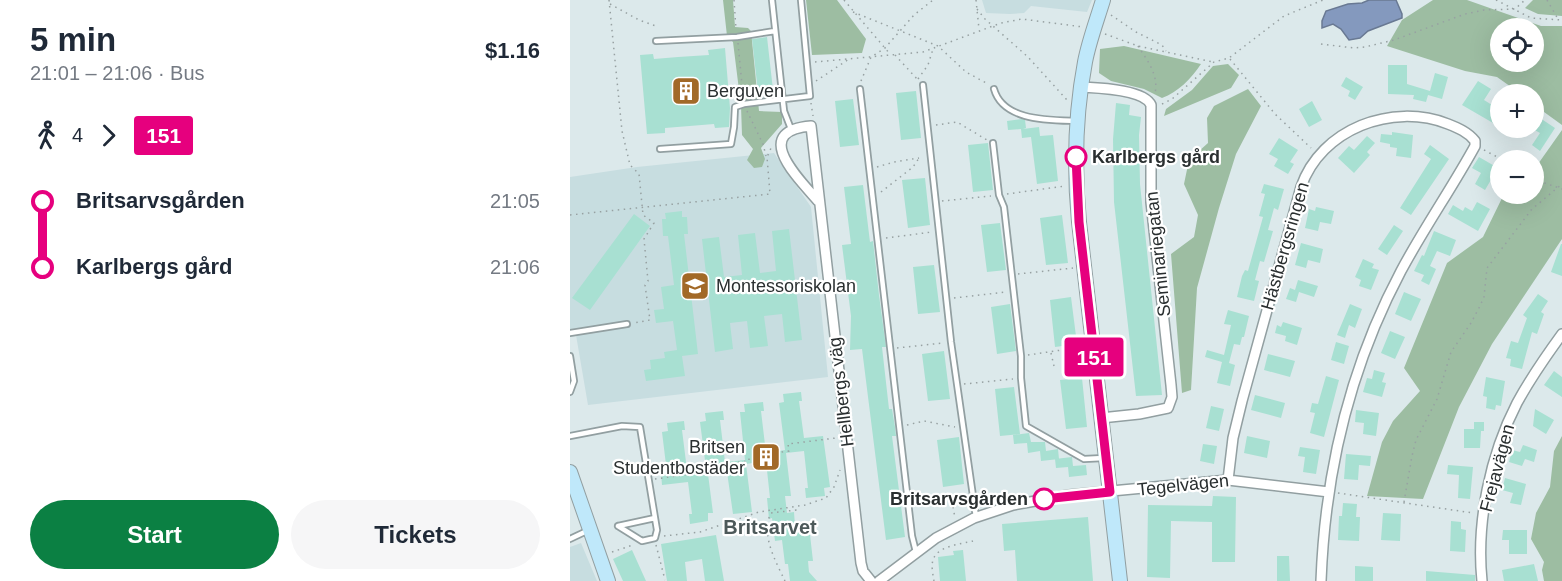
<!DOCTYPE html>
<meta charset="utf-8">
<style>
:root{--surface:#fff;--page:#f6f6f7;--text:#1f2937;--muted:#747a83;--accent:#0b8043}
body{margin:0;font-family:Arial,sans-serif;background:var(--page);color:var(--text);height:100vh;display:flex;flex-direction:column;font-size:22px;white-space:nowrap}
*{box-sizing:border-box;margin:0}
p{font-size:20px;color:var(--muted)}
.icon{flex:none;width:33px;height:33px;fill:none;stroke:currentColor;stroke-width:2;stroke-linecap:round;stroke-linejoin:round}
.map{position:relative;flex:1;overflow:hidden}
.drawer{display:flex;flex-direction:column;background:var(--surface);width:570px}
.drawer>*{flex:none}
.badge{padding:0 12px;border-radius:4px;font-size:21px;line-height:39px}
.tools{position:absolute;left:920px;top:18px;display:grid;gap:12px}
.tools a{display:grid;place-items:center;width:54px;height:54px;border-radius:50%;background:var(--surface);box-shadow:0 6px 24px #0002;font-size:30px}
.map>.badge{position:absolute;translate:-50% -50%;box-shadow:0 0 0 3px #fff}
.legs{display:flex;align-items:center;gap:9px;height:66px;padding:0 30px;font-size:20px}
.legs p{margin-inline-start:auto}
.overview{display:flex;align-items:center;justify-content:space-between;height:102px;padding:0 30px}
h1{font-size:33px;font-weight:600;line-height:45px}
.action{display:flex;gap:12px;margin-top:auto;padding:12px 30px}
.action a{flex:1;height:69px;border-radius:36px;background:var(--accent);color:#fff;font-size:24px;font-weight:600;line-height:69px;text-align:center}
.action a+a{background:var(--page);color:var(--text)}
ul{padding:0 30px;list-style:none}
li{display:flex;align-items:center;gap:21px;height:66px;font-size:22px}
li i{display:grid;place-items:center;width:9px;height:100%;margin:0 8px;background:currentColor}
li i::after{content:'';width:15px;height:15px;margin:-8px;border:4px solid;border-radius:50%;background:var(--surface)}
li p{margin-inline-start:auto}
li:first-child i{background:linear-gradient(#0000 50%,currentColor 0)}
li:last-child i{background:linear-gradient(currentColor 50%,#0000 0)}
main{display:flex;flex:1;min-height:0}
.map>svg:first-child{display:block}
.built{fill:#c7dde0}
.green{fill:#9dbda2;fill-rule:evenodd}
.water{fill:#8499be;stroke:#697993;stroke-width:1.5}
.building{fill:#a8e0d2}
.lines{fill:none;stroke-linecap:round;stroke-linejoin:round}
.lane-casing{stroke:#929fa1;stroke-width:8}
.street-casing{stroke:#929fa1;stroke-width:12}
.secondary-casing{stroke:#929fa1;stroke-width:16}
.path{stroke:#97a1a2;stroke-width:1.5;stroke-dasharray:1.5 4.5;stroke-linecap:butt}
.lane{stroke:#fff;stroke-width:4.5}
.street{stroke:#fff;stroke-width:9}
.secondary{stroke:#bfe8fa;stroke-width:14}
.line-1-casing{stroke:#fff;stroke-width:14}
.line-1{stroke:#e6007e;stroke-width:9}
.stop-1-dot{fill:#fff;stroke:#e6007e;stroke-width:3}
.labels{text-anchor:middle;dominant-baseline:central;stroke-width:4.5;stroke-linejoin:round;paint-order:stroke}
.poi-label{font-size:18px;fill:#2a2f30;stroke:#fff;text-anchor:start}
.stop-label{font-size:18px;font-weight:bold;fill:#2a2f30;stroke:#fff;text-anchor:start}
.street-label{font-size:18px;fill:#2a2f30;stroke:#fff}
.neighbourhood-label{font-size:20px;font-weight:bold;fill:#4d595a;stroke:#fff}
</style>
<main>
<section class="drawer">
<div class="overview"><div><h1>5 min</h1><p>21:01 – 21:06 · Bus</p></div><b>$1.16</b></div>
<div class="legs"><svg class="icon" aria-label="walk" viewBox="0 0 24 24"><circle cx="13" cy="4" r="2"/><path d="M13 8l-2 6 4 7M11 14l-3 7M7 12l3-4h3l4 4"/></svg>4<svg class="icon" aria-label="forward" viewBox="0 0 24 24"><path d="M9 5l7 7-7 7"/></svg><b class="badge" style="background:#e6007e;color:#fff">151</b></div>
<ul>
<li><i style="color:#e6007e"></i><b>Britsarvsgården</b><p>21:05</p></li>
<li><i style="color:#e6007e"></i><b>Karlbergs gård</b><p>21:06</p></li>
</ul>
<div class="action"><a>Start</a><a>Tickets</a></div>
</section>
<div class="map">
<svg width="992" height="581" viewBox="0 0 992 581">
<rect width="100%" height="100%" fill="#dce9eb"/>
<path class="built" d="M412 0H522L517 12 461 6 454 13 440 14 416 13Z
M204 153 241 207 258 377 18 405 6 335H0V177L67 167Z
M11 543 27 581H0V547Z"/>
<path class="green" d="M153 0H163L165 27 178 28 181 31 189 111 212 112V124L191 148 195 159 192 167 184 168 177 160 183 149 172 135 171 106 163 42 157 36Z
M236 0H267L296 39 292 53 242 55Z
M863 0H897L971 26H992V125L963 104V94H951L927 77 895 71 817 46 832 20ZM930 28H963V62H930Z
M963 0H992V16L968 14 955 8Z
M554 46 631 64C621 79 608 92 592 98L574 89 541 81 529 73 530 49Z
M658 64 669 75 661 88 594 116 596 109 622 90 643 66Z
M678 89 691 106 666 154 649 208 627 288 621 390 612 393 601 254 624 237 628 215 614 184 619 160 638 143 637 118 644 106Z
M992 130V239L922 344 889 407 853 499 797 496 812 442 823 421 850 391 834 368 877 263 913 237 934 194H963V167L968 164Z
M992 436V581H974L972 570 974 562 961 539 966 513 980 487 984 451Z"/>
<path class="water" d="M799 0H826L832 14V18L798 31 790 38 779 40 771 29 763 24 752 28V21L756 11 778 4 792 3Z"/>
<path class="building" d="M197 37 203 90 188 92 182 39Z
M155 48 160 108 159 127 145 128 144 124 95 128V133L77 134 70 55 83 54 84 59 108 57 139 55 138 50Z
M818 65H837V84L860 91 865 73 878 77 872 99 858 95 856 102 843 99 844 95 818 94Z
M776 77 793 87 785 100 778 96 780 91 771 86Z
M908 81 921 89 914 100 930 110V127L892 105Z
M346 91 351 138 331 140 326 93Z
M283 99 289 145 270 147 265 101Z
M742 101 752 120 739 127 729 109Z
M546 103 560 105 559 115 571 117 569 135 570 184 592 395 566 396 544 202 543 139Z
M967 116 985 128 970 151 962 145 970 133 961 128Z
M452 119 455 120 456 128 453 129 469 127 470 136 483 135 488 181 467 184 461 137 452 138 451 129 438 130 437 121Z
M822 132 843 135 841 158 826 156 827 148 820 147V144L810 142 811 134 822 135Z
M797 136 805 143 797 152 800 155 784 173 768 158 779 146 784 150Z
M709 138 728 150 720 162 724 164 718 174 704 166 708 159 699 154Z
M418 143 423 190 403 192 398 145Z
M860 145 879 159 841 215 830 208 861 159 854 154Z
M909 157 928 168 915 190 905 184 911 173 902 168Z
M355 178 360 225 338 228 332 180Z
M694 184 714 189 708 210 704 208 698 230 703 231 694 262 690 261 685 280 689 281 684 301 667 297 672 276 675 270 678 271 693 217 689 216 695 194 691 193Z
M293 185 300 242 303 241 309 295 316 347H312L319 409H322L325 427 326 436H322L335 537 316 540 292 349 280 350 281 316 272 245 281 244 274 187Z
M907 202 920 209 908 231 878 214 883 205 893 211 895 207 902 211Z
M746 207 764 211 761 224 750 222 748 231 735 228 739 209 745 211Z
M112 211V217H117L118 234H114L128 354 112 356 115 376 76 381 74 370 81 369 80 360 95 358 94 352 107 350 103 321 86 323 84 310 94 309 91 287 104 285 98 236H93L92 219H96L95 213Z
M64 214 80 226 20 310 2 298Z
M492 215 498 263 476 265 470 218Z
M430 223 436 270 417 272 411 225Z
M824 225 833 231 817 255 808 249Z
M219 229 232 340 215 342 212 314 194 316 198 346 180 348 177 321 160 323 163 349 145 352 132 239 149 237 154 277 172 275 168 235 185 233 190 273 206 271 202 231Z
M864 231 886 240 880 256 867 251 860 266 866 269 859 285 851 281 854 275 844 271 852 255 854 256Z
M731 243 753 249 750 263 738 260 736 268 725 265Z
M991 244H992V276L981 272Z
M793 259 804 264 802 268 809 270 801 290 789 286 791 280 785 277Z
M364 265 370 312 348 314 343 267Z
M728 280 748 286 744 297 729 292 726 302 716 299 720 288 725 290Z
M834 292 851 299 841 321 825 314Z
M968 294 978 301 971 312 974 314 967 334 962 332 952 369 940 366 941 359 936 358 941 341 948 343 957 318 953 315Z
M501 297 507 344 485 347 480 300Z
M440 304 446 351 427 354 421 307Z
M780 304 792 309 785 328 779 325 775 338 767 335Z
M658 310 679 316 674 337H672L670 345 664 344 659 363 665 365 660 386 647 383 652 362 635 357 637 350 654 355 661 325 654 324Z
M713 322 732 328 727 345 715 341 716 336 705 333 707 325 711 327Z
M820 331 835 337 825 359 811 353Z
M766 342 779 346 774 364 761 360Z
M374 351 380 399 358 401 352 354Z
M698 354 725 361 720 377 694 370Z
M804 370 815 373 812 382 816 383 812 397 793 392 797 378 802 379Z
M984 371 992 377V397L974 385Z
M756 376 769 380 754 437 740 433 745 413 740 412 742 403 748 404Z
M916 377 935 381 931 406 926 405 925 410 916 408 917 397 913 396Z
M512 378 517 427 496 429 490 380Z
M444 387 450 434 430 436 425 389Z
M231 392 232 401H229L234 438 253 436 260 487 254 488 255 496 236 498 235 488H238L234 451 216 453 221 496H215L217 513 224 512 225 526H239L243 561H238L239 572 247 581H220L218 564H215L212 540 205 541 202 518 199 519 197 498H200L196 461 176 464 182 512 163 514 157 472 138 474 143 513H138V521L120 524 119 514H122L118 482 92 485 91 473H97L92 432 98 431 97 423 114 421 115 430H112L117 470 136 468 130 422 136 421 135 413 153 411 154 420H150L155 462 175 460 170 412H175L174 404 193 402 194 411H191L196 453 215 450 209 403 214 402 213 394Z
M685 395 715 403 711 418 681 410Z
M641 406 654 409 649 431 636 428Z
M965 409 984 420 976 434 963 426Z
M786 410 809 413 806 436 793 434 794 423 785 422Z
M904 422H914V431H911L910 448H894V429H904Z
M459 433 461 442H475L476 451 488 449 489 459 471 461 470 451 458 453 457 443 444 444 443 435Z
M677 436 700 441 697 458 674 453Z
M389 437 394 484 373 487 367 440Z
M633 444 647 446 644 464 630 461Z
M953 445 967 450 964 462 955 459 952 466 939 462 942 450 950 452Z
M730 447 750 450 746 474 733 472 735 457 728 456Z
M776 454 801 456 800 466 789 465 788 480 774 479Z
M502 457 503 466 516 465 517 475 499 477 498 467 486 468 485 459Z
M878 465 903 467 900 499 888 498 889 475 877 474Z
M935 478 956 484 951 505 940 503 943 493 932 490Z
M643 496 666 497 665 562H642V522L601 521 600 578 577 577 578 505 642 506Z
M773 503 787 504 786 517H790L789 541 768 540 769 516H772Z
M813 513 831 514 830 541 811 540Z
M518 517 523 581H447L445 550 434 551 432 524Z
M881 521 891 522V529L896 530 895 552 880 551Z
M933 530H957V554H939V540H932Z
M146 535 154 581H135L132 559 115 562 117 581H97L91 544Z
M62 550 76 581H53L43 559Z
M393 550 396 581H370L368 557 384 555 383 551Z
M707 556H719L720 581H707Z
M964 564 968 581H934L932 570Z
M785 566 803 567V581H785Z
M856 571 905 575V581H856Z"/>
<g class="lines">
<g class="lane-casing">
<path id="lane" d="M202 0 214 111 221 129
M86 41 167 37 205 31
M353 85 381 342 406 517
M290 89 342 536 346 552
M424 89C433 121 478 120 507 121
M423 143 429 195 434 207 451 356V378L456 426 514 459 534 458
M90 149 161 144 164 127 165 107 174 104 240 96 231 0
M0 333 57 324
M0 356 4 381 0 392
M0 436 52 426 70 427 87 530 85 538 72 541 48 526
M48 526 85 518
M0 539 19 530"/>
</g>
<g class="street-casing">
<path id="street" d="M511 87C527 88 574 89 581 105V202L601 385 602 397 598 408 569 414 531 418
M248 201C228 178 180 131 241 126L291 563 293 571 301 581
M658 480 663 438 672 401 731 187C751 129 822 102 878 124 888 128 898 132 905 141V146C882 188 854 228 831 271 780 367 755 473 751 581
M309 581 366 538 404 518 443 505 499 495 658 480 759 492
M912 581C906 523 920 455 947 403 960 379 976 356 992 334"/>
</g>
<g class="secondary-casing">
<path id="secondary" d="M533 0C527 20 519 41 515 62 505 115 504 169 509 222L550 581
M0 472 38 581"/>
</g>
<path class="path" d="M39 0 52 131 60 165 69 174 73 215 84 223 74 239 78 281 75 285 80 320 64 323
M164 0 166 29
M274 0 320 54
M406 0 409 29
M926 0 961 18 992 20
M977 0 988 19
M40 4 69 20 86 26
M407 9 415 19 458 57 497 100
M283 12 368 46 396 72 418 84
M541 15 566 32 592 45 596 51
M535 34 568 46 643 62
M168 43 173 95
M751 44 784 48 795 47 824 40 895 14 914 10 945 9 955 0
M568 46C577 60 589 75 585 93
M325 55 348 80
M660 59 705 114 741 148
M245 62 353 52 431 23 452 19 513 27
M348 79 358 65 363 49
M246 81 279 59
M291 81 301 57 315 48 344 15 363 0
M241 103 243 116
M592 104 602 99 644 62 659 58 714 16 753 0
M177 111 193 144 196 156
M366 125 387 122 417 140
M914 150 933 160
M307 167 324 162 349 158
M963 179 992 189
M311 192 343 167 349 158
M437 194 495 186
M372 201 421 196
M0 215 200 194 197 157 202 146
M316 238 362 232
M448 274 503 268
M384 298 436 292
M327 348 373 343
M481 353 484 366
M458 355 512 347
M394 384 443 379
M337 425 354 421 385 427
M85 479 140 471 139 466 179 461V457L219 451 218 444 266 438
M768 493 903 513
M382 501 385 518
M834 502 842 456 846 440 867 399 881 352 901 323 910 306 914 297 917 268 962 209 992 184
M94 536 130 532 189 512 235 505 256 498 264 487 270 470
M86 545 95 580
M42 552 63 545
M215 581C206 562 190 534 201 513L226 510V507
M364 581C363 575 361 566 363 560 367 546 391 544 403 541"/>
<use href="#lane" class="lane"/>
<use href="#street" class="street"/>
<use href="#secondary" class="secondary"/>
</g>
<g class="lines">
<g class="line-1-casing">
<path id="line-1" d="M474 499 540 492 509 222 506 157"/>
</g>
<use href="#line-1" class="line-1"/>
</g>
<defs>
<g id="building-square" transform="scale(1.5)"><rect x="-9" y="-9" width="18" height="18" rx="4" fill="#a26927" stroke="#fff"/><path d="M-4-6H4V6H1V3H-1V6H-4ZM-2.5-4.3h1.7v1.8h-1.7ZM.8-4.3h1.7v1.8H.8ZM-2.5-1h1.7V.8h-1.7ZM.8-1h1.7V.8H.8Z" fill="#fff"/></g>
<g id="school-square" transform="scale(1.5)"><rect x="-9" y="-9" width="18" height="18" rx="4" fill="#a26927" stroke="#fff"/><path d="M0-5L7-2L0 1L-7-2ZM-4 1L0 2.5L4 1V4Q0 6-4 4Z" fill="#fff"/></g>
</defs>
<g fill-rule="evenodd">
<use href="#building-square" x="116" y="91"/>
<use href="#school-square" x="125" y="286"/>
<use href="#building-square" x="196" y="457"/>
</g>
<g class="stop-1-dot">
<circle cx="506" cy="157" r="10"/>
<circle cx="474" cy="499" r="10"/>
</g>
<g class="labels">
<g class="poi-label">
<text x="137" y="91">Berguven</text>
<text x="146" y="286">Montessoriskolan</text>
<text x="175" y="447" text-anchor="end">Britsen<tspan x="175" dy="21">Studentbostäder</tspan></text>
</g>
<g class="stop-label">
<text x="522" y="157">Karlbergs gård</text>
<text x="458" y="499" text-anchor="end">Britsarvsgården</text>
</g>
<g class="street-label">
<text transform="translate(715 246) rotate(-74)">Hästbergsringen</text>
<text transform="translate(588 254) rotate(-96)">Seminariegatan</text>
<text transform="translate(271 392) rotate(-97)">Hellbergs väg</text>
<text transform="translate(927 468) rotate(-75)">Frejavägen</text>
<text transform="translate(613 485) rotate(-6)">Tegelvägen</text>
</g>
<g class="neighbourhood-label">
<text x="200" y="527">Britsarvet</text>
</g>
</g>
</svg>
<div class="tools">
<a><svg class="icon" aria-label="locate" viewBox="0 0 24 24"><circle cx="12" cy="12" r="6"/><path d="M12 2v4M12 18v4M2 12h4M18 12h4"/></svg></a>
<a>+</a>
<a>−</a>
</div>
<b class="badge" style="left:524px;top:357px;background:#e6007e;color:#fff">151</b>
</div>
</main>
